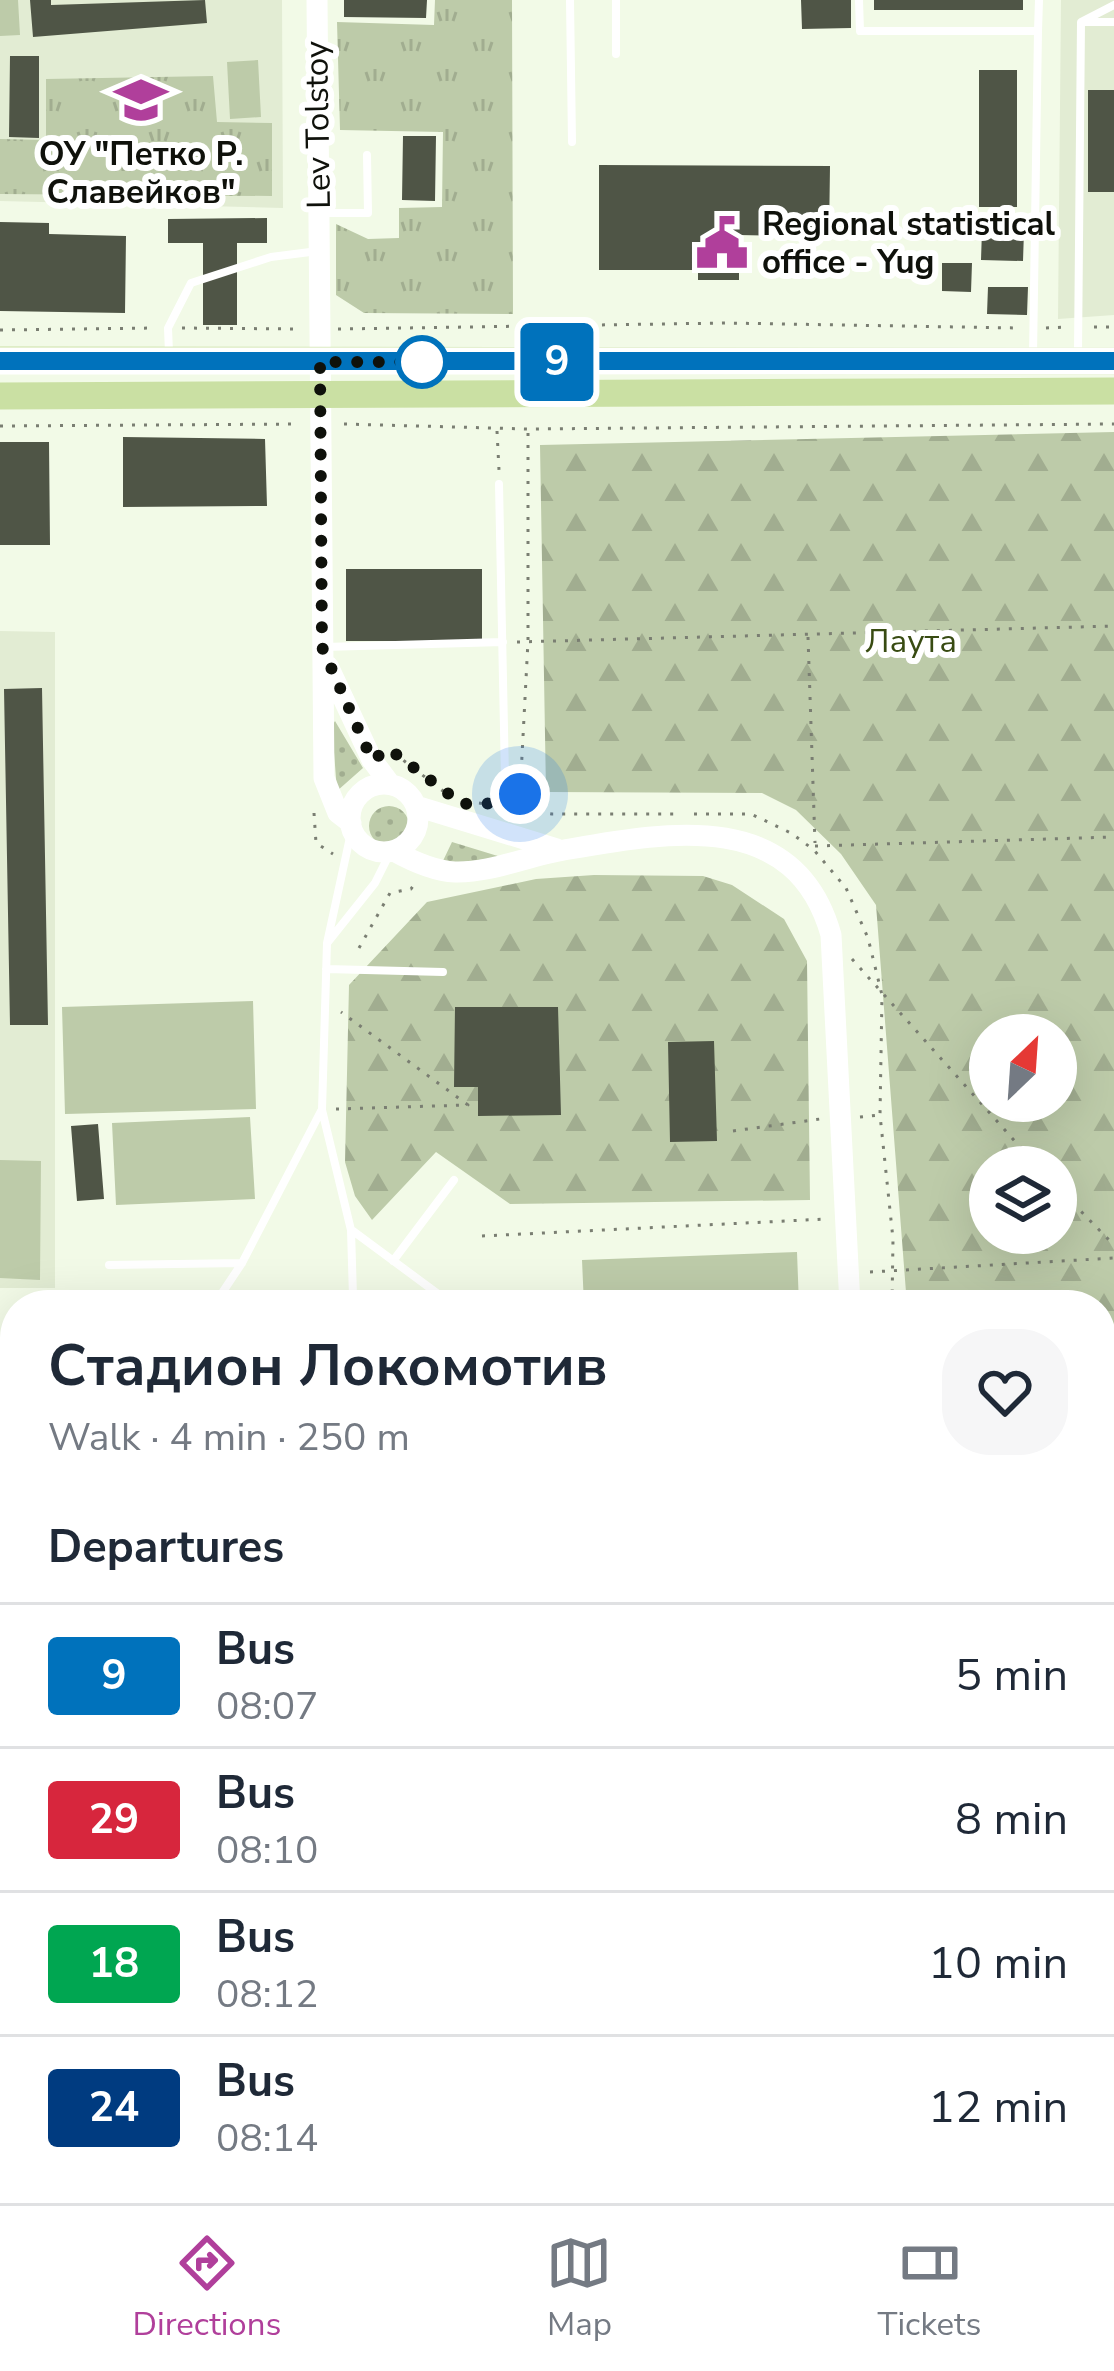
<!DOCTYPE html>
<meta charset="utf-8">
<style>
:root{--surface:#fff;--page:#f6f6f7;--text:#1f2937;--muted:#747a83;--line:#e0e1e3;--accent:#b03f9b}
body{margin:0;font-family:"Nunito Sans",sans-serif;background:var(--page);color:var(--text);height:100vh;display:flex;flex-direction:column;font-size:45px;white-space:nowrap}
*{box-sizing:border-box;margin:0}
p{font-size:39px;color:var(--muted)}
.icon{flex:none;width:66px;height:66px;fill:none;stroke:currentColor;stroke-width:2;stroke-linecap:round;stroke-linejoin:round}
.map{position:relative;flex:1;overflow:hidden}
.side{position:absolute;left:0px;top:1290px;width:1116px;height:915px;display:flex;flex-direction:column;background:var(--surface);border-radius:48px 48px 0 0;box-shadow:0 12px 48px #0002}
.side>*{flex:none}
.badge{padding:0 24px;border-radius:9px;font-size:42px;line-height:78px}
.needle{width:78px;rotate:25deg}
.tools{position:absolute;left:969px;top:1014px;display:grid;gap:24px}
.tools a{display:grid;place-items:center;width:108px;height:108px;border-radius:50%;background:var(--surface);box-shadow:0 12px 48px #0002;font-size:60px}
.you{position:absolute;width:60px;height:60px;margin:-30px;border:9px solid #fff;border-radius:50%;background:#1a73e8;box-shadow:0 0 0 18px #1a73e833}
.map>.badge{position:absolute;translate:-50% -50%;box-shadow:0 0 0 6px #fff}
h2{padding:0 48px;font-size:45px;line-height:108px}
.round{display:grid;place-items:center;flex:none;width:126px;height:126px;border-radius:48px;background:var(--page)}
.headline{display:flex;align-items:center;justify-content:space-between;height:204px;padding:0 48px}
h1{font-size:57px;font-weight:700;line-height:90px}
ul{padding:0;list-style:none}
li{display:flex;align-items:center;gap:36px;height:144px;padding:0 48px;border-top:3px solid var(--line)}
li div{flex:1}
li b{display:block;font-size:45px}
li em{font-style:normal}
li .badge{min-width:132px;font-weight:700;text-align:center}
.tabs{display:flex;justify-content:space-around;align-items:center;height:168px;border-top:3px solid var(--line);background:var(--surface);font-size:33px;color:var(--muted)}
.tabs a{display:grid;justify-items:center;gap:6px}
.tabs .selected{color:var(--accent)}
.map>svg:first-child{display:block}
.built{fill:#e2ecd3}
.grass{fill:url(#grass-dots)}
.forest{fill:url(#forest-firs);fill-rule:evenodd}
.park{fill:url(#park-tufts)}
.garden{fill:#bdcba9}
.building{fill:#4f5546}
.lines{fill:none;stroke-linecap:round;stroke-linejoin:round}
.path{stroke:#7a7e72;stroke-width:3;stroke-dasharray:3 9;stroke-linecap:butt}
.service{stroke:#fff;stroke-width:8}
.minor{stroke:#fff;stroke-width:16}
.tertiary{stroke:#fff;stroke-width:21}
.primary{stroke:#cae0a3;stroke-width:27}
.line-casing{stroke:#fff;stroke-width:27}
.line{stroke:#0072bc;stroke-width:18}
.walk{stroke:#0f110b;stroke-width:12;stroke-dasharray:0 21.6}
.stop-dot{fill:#fff;stroke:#0072bc;stroke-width:6}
.labels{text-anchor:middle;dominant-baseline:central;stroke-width:12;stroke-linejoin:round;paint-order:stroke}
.street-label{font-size:33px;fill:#0f110b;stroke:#fff}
.poi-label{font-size:33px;font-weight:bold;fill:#0f110b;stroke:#fff}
.park-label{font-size:33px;fill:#384b12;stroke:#fff}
</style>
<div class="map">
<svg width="1114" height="2203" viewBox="0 0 1114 2203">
<defs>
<pattern id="grass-dots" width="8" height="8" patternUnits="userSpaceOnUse" patternTransform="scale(3)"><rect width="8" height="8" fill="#bdcba9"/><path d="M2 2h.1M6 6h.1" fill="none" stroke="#a1ad90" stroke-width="1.8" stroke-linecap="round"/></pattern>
<pattern id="forest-firs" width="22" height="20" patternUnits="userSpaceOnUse" patternTransform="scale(3)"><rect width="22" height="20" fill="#bdcba9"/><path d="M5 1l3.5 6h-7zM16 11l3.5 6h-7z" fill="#a1ad90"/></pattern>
<pattern id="park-tufts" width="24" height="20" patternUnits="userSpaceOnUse" patternTransform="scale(3)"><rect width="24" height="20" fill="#bdcba9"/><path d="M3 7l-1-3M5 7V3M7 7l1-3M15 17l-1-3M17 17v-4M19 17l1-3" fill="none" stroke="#a1ad90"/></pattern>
</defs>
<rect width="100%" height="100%" fill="#f2fae7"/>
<path class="built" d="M0 0H282L283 208 0 201Z
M1061 0H1114V315L1058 319Z
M0 631 55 632V1288H0Z"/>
<path class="grass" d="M335 721 363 768 337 791 332 726Z
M369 826a20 20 0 1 1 40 0a20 20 0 1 1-40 0Z
M452 842 501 857 441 865Z"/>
<path class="forest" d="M1114 432V1348H1101V1305H907L876 905 841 854 796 810 762 793 546 792 540 445ZM990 1035H1056V1101H990ZM990 1167H1056V1233H990Z
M594 875 703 876 732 885 784 919 807 961 810 1200 510 1204 436 1152 372 1220 355 1196 345 1162 349 985 427 902 536 879Z
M1101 1624H1114V1718L1101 1725Z"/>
<path class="park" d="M435 0H512L513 314 364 313 336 295V224L368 239 399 238V208L442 207 443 132 340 130 337 22 434 25Z
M213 76 217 122 272 123V196L0 194V139L46 140V79Z"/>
<path class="garden" d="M0 0H18L20 35 0 36Z
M258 60 261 117 230 119 227 62Z
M253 1001 256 1109 65 1114 62 1007Z
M250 1117 255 1199 116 1205 112 1123Z
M0 1160 41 1161 40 1280 0 1278Z
M797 1252 799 1305H584L582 1260Z"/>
<path class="building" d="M30 0H51V5L205 0 207 23 33 37Z
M344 0H427L426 18 344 17Z
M801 0H851V28L802 29Z
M874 0H1023V10H874Z
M10 56H39V138L9 137Z
M979 70H1017V207H979Z
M1088 90H1114V192H1088Z
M403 136H436L435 201 402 200Z
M599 165 830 166 829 237 739 235V280H698V270H599Z
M267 218V243H237V325H203V243H168V219Z
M0 222 49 223V234L126 236 125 313 0 311Z
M982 230 1024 231 1023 261 981 260Z
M942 263H972L971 292 942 291Z
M988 287H1028L1027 315 987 314Z
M123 437 265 439 267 506 123 507Z
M0 442H49L50 545H0Z
M346 569H482V641H346Z
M42 688 48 1025H10L4 689Z
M455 1007H558L561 1115 478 1116V1087H454Z
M714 1041 717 1141 670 1142 668 1042Z
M98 1124 104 1199 77 1201 71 1126Z
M1114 1738V1796L1101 1822V1764Z
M1101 1871 1114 1877 1111 1894 1101 1889Z
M1101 2100 1114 2106V2140L1101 2133Z"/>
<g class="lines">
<path class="path" d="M1094 327H1114
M182 328 298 329
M1046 328 1066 327
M338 329 726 323 1018 328
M0 330 154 328
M344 424 528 429 1114 424
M0 426 298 424
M497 431 499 470
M808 637 815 843
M517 642 1114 626
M394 753 443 791
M479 803 552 814H678
M513 806 520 794 528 641V429
M314 813 316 843 333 854
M694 814H751L791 833 814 850 846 888 868 938 882 995 880 1115 893 1239 892 1305
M815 846 1114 837
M359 948 390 893 411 889 415 883
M852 959 1038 1167
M336 1109 468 1105 341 1012
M860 1117 880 1115
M733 1131 820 1119
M1056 1186 1114 1245
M482 1236 826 1219
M870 1272 1114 1258
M913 2190V2203"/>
<path class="service" d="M570 0 572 142
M859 0 860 31H1038L1033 355
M1083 22H1114
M1038 31 1039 0
M616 54V0
M320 213H368L367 155
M169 353 168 328 191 283 271 257 318 251
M1078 353 1081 22 1114 5
M499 484 505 778
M324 647 503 642
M352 828 327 943 322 1110 351 1230 353 1297
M328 942 375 883 391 851
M326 969 443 972
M353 1231 453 1305
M393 1261 454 1180
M109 1265 242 1263
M214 1305 242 1263 321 1111"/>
<path class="minor" d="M1101 1608H1114
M1101 2035 1114 2036"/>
<path class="tertiary" d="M317 0 324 778 338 813 351 823
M328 666 372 760 390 784
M350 818a34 34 0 1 1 68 0a34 34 0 1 1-68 0Z
M416 806 557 849
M394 851C412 861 433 871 455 872 491 873 528 856 564 850 667 832 795 807 831 935L850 1305
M879 2203V2190"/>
<path class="primary" d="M0 360 1114 361
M0 396 1114 391"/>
</g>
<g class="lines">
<g class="line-casing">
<path id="line" d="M0 361H1114"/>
</g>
<use href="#line" class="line"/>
<path class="walk" d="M422 362H320L322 647 372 760 389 749 462 804 485 803 513 808 520 794"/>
</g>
<defs>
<g id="school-bare" transform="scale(4.14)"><path d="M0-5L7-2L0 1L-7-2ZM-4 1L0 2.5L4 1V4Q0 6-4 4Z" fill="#b03f9b" stroke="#fff" stroke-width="2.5" paint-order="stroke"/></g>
<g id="civic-bare" transform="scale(4.14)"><path d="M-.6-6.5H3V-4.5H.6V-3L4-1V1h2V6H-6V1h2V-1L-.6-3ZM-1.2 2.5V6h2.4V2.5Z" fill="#b03f9b" stroke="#fff" stroke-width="2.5" paint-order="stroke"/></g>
</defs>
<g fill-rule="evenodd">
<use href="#school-bare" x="141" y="100"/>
<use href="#civic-bare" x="722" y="243"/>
</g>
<circle class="stop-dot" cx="422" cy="362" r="24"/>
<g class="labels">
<g class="street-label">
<text transform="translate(318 125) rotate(-91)">Lev Tolstoy</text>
</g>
<g class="poi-label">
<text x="141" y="154">ОУ "Петко Р.<tspan x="141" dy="38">Славейков"</tspan></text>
<text x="762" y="224" text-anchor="start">Regional statistical<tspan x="762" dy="38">office - Yug</tspan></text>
</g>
<g class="park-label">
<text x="911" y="641">Лаута</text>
</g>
</g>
</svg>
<div class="tools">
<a><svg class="needle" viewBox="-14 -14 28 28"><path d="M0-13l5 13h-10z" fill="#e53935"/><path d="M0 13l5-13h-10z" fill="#747a83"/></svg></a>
<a><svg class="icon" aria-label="layers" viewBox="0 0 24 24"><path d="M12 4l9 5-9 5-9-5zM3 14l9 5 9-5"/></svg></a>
</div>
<div class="you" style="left:520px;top:794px"></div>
<b class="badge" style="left:557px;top:362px;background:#0072bc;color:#fff">9</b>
<section class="side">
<div class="headline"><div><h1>Стадион Локомотив</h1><p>Walk · 4 min · 250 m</p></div><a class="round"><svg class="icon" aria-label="heart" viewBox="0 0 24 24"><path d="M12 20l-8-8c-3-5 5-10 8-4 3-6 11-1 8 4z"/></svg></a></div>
<h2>Departures</h2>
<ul>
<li><span class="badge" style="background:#0072bc;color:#fff">9</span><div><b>Bus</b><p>08:07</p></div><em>5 min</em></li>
<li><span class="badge" style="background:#d7263d;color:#fff">29</span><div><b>Bus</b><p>08:10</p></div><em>8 min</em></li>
<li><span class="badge" style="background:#00a651;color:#fff">18</span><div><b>Bus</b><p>08:12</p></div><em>10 min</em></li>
<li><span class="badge" style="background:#003b80;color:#fff">24</span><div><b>Bus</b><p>08:14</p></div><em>12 min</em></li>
</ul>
</section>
</div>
<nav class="tabs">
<a class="selected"><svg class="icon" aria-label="directions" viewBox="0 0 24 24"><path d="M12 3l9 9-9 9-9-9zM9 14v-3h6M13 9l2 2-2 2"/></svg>Directions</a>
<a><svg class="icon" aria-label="map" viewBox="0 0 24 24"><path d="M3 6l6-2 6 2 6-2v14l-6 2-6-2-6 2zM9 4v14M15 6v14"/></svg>Map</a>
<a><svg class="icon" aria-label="tickets" viewBox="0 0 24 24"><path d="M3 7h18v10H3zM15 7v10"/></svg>Tickets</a>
</nav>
